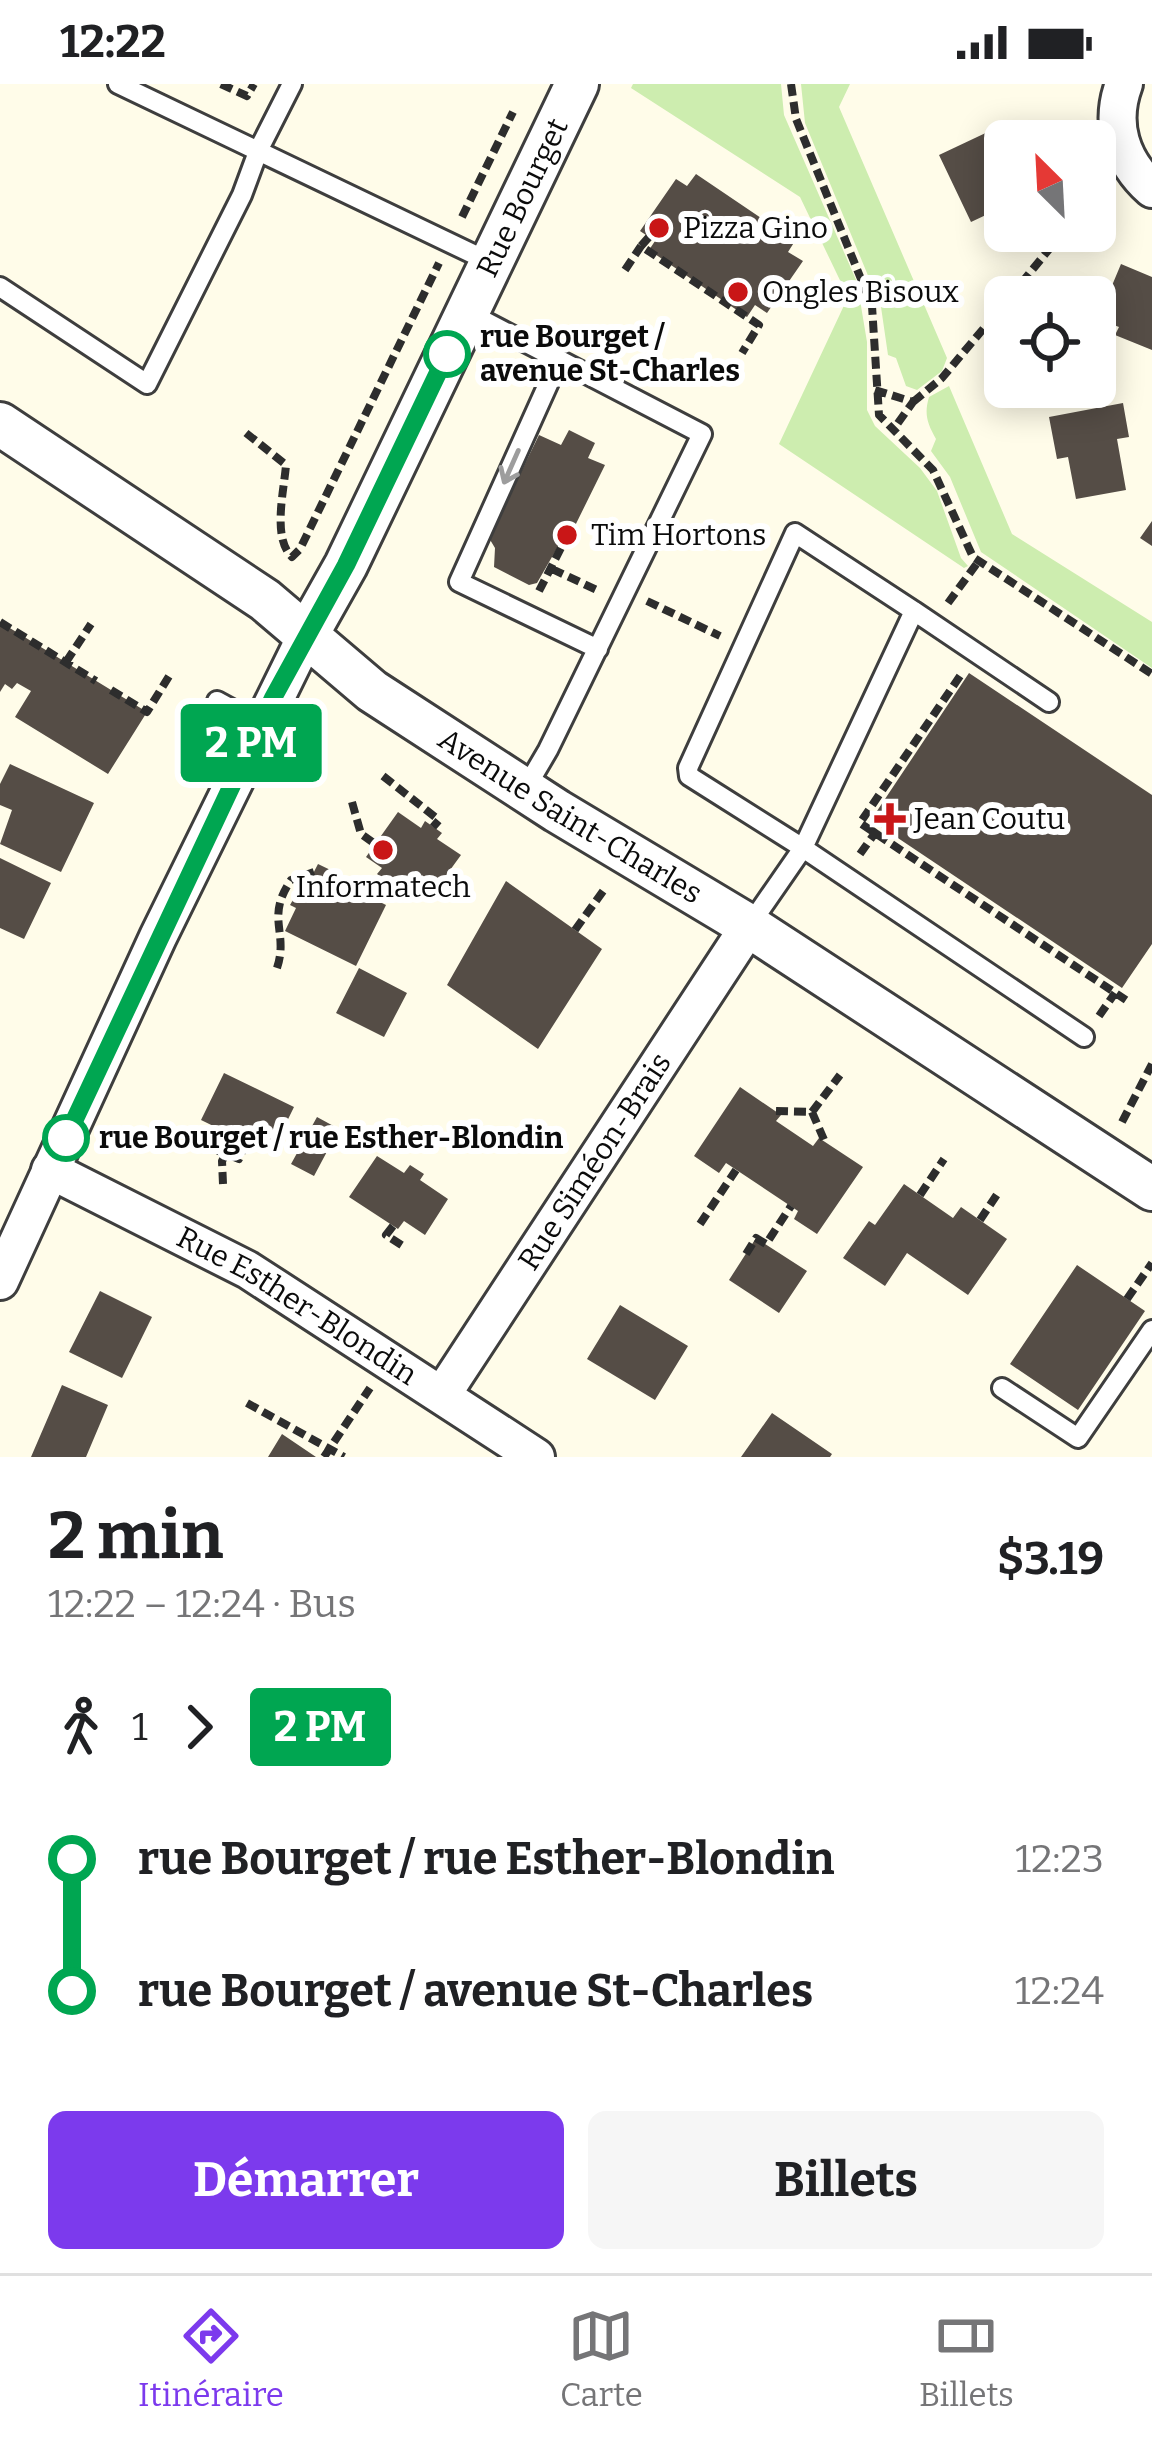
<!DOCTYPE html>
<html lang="fr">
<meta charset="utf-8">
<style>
:root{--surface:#fff;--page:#f6f6f6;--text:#202124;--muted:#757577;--line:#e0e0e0;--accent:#7c3aed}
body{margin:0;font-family:Bitter,serif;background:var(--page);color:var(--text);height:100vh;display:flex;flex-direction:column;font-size:45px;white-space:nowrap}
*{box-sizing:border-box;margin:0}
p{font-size:39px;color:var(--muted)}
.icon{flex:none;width:66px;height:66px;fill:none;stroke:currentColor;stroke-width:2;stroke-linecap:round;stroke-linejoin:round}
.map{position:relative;height:1373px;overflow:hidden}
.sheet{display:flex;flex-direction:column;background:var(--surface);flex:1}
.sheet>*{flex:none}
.badge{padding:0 24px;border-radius:9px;font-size:42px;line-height:78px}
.needle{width:78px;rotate:336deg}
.controls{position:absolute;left:984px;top:36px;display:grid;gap:24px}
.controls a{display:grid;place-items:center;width:132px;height:132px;border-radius:18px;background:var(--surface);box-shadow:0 6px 30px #0003;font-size:60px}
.map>.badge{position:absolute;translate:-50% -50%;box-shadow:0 0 0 6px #fff}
.legs{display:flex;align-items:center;gap:18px;height:132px;padding:0 48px;font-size:39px}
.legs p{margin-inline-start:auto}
.headline{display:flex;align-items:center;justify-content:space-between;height:204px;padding:0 48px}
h1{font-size:66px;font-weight:700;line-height:90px}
.primary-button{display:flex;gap:24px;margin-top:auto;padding:24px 48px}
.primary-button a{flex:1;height:138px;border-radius:18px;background:var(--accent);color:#fff;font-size:48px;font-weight:700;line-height:138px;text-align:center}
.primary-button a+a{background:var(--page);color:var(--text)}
ul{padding:0 48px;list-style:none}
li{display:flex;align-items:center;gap:42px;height:132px;font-size:45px}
li i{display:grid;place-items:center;width:18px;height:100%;margin:0 15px;background:currentColor}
li i::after{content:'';width:30px;height:30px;margin:-15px;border:9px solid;border-radius:50%;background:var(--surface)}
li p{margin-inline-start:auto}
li:first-child i{background:linear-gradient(#0000 50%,currentColor 0)}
li:last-child i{background:linear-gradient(currentColor 50%,#0000 0)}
.status{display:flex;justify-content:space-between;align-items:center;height:84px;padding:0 60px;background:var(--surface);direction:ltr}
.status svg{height:33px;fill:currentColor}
.tabs{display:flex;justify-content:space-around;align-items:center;height:168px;border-top:3px solid var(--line);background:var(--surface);font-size:33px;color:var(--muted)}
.tabs a{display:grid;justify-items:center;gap:6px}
.tabs .selected{color:var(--accent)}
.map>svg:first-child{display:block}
.green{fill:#cdedaf}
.building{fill:#554d46}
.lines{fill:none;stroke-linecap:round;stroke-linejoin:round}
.service-casing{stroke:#3e3e3e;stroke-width:24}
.minor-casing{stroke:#3e3e3e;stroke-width:42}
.tertiary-casing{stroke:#3e3e3e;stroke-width:48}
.path{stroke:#2d2d2d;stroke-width:8;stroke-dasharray:12 6;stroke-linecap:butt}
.service{stroke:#fff;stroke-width:18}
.minor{stroke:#fff;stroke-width:36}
.tertiary{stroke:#fff;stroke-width:42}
.oneway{stroke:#9d9d9d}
.line-1-casing{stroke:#fff;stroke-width:27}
.line-1{stroke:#00a651;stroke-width:18}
.poi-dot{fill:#c91617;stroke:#fff;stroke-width:4.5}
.stop-1-dot{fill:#fff;stroke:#00a651;stroke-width:6}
.labels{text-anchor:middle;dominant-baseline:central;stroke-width:12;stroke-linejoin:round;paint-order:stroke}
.street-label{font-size:30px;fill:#0b0b0b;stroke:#fff}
.poi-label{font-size:30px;fill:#0b0b0b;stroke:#fff;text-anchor:start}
.stop-label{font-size:30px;font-weight:bold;fill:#0b0b0b;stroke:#fff;text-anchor:start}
</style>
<div class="status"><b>12:22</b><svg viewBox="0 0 49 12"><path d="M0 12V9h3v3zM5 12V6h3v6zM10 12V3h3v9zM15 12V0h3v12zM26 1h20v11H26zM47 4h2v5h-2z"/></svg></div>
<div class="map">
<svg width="1152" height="1373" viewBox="0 0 1152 1373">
<rect width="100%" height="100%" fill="#fffce9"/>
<path class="green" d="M633 0H781L784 31 857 198 867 258V326L875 342 920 384 937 407 961 474 968 482 964 484 779 360 848 213 800 113 631 4Z
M801 0H850L839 23 947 274 942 287 917 306 906 302 896 274 888 271 881 223 805 39Z
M949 302 1012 450 1152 538V584L981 468 950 393 931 367 936 355C927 339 924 330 929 313Z"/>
<path class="building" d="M1011 37 1021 57H1005V122L971 138 939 71Z
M696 90 795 157 788 168 803 177 767 229 755 221 747 233 649 166 655 157 640 147 676 95 687 102Z
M1121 180 1152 193V266L1115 251 1119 243 1098 235Z
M1123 319 1129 353 1117 355 1126 406 1076 415 1068 373 1057 375 1049 333Z
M569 346 595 359 588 374 605 381 568 456 560 459 537 499 529 501 494 483 495 464 489 454 539 351 561 361Z
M1152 437V462L1140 454Z
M0 538 147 628 108 690 15 633 31 607 17 599 12 605 5 600 0 608Z
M969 589 1152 711V860L1122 904 871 736Z
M10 680 94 719 61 788 0 760 12 726 0 721V700Z
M398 728 421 744 425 737 442 749 437 755 461 771 429 815 411 802 406 810 377 790 382 784 366 773Z
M0 774 51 799 24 855 0 844Z
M318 780 345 793 342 799 386 821 356 882 285 847 296 824 290 821 298 807 303 809Z
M506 797 602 865 538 965 447 901Z
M359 884 407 909 384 953 336 929Z
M224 989 294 1023 271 1070 201 1036Z
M740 1003 781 1031 776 1037 813 1062 819 1054 863 1083 817 1150 794 1135 798 1127 726 1079 719 1089 694 1072Z
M317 1033 339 1045 314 1092 291 1080Z
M377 1072 404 1089 410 1081 424 1090 420 1096 448 1115 425 1151 404 1137 398 1145 349 1113Z
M904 1100 953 1134 961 1123 1007 1155 968 1211 907 1169 885 1202 843 1174 869 1137 875 1141Z
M756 1154 807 1187 779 1229 729 1196Z
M1077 1181 1145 1227 1078 1326 1010 1280Z
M100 1207 152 1233 122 1294 69 1268Z
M620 1221 688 1262 655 1316 587 1275Z
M62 1301 108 1321 86 1373H31Z
M772 1329 832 1370 830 1373H741Z
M282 1350 316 1373H268Z"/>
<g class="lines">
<g class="service-casing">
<path id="service" d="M118 0 492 179
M0 203 147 300 242 111 259 65 292 0
M469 229 702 350 548 666 524 707
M559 276 459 498 598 565
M914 527 795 449 688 684 689 692 803 764 914 527 1049 618
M217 617 261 641
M749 842 803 764 1084 953
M1002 1304 1078 1354 1152 1246"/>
</g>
<g class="minor-casing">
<g id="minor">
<path d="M1124 0C1109 40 1121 77 1152 105"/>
<path id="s1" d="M50 1086 248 1186 536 1373"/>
<path d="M0 1197 158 853 306 552"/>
<path id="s2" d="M442 1311 749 842"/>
</g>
</g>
<g class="tertiary-casing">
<g id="tertiary">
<path id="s3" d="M0 340 265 516 372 607 557 727 749 842 1152 1105"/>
<path id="s4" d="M306 552 346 481 577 0"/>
</g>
</g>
<path class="path" d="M221 0 247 12 254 0
M791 0 796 35 872 222 879 331 933 386 973 473 1152 590
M462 133 513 28
M649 153 641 162 759 241 742 269
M625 186 641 162
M1010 213 1064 147
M875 306 913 318 893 346
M913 318 942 294 1005 219
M246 349 286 381C284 407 272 454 292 473L300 465 439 179
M552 485 599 507
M539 507 564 458
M647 517 720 552
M948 519 978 478
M0 538 96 597
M66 578 91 540
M960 592 860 739 1126 916
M111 606 147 628 171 589
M383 692 439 736 433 743
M352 718 361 750 375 760
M860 770 880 742
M575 846 606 803
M277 884C289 848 265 834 291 796L314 788
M1099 932 1115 909
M776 1027 812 1028 825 1058
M812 1028 840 991
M1122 1038 1152 980
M222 1046 214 1065 239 1075 246 1058
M223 1100 222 1077 236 1053
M920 1111 944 1075
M980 1136 998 1109
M700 1140 736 1086
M393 1142 386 1151 403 1162
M746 1170 756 1154 766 1160 791 1122
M1127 1215 1152 1179
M247 1319 344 1373
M324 1373 370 1304"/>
<use href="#service" class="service"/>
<use href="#minor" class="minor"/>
<use href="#tertiary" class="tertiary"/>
</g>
<defs><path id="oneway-shaft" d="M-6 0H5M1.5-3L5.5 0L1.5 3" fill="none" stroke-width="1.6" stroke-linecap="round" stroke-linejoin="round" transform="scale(3)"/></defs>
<use class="oneway" href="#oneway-shaft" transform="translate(511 383) rotate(114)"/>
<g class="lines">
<g class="line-1-casing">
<path id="line-1" d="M66 1054 273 614 346 481 447 270"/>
</g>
<use href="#line-1" class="line-1"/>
</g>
<g class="poi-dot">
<circle cx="659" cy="144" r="12"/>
<circle cx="738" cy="208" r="12"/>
<circle cx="567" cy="451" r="12"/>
<path d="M884 717h12v12h12v12h-12v12h-12v-12h-12v-12h12z"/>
<circle cx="383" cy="766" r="12"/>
</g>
<g class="stop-1-dot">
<circle cx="447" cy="270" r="21"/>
<circle cx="66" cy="1054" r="21"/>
</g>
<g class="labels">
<g class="street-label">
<text stroke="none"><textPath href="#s4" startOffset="489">Rue Bourget</textPath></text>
<text stroke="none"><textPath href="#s3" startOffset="693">Avenue Saint-Charles</textPath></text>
<text stroke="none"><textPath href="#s2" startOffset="279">Rue Siméon-Brais</textPath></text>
<text stroke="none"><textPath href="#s1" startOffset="282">Rue Esther-Blondin</textPath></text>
</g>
<g class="poi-label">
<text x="683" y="144">Pizza Gino</text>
<text x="762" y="208">Ongles Bisoux</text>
<text x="591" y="451">Tim Hortons</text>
<text x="914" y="735">Jean Coutu</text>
<text x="383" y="803" text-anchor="middle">Informatech</text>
</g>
<g class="stop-label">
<text x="480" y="253">rue Bourget /<tspan x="480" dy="34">avenue St-Charles</tspan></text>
<text x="99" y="1054">rue Bourget / rue Esther-Blondin</text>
</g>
</g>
</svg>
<div class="controls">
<a><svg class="needle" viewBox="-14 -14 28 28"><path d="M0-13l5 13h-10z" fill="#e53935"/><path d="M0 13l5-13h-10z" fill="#757577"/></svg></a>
<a><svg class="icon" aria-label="locate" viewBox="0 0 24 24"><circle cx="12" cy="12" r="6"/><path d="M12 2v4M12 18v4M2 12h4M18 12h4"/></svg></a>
</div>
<b class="badge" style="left:251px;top:659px;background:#00a651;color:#fff">2 PM</b>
</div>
<section class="sheet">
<div class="headline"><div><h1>2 min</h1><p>12:22 – 12:24 · Bus</p></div><b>$3.19</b></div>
<div class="legs"><svg class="icon" aria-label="walk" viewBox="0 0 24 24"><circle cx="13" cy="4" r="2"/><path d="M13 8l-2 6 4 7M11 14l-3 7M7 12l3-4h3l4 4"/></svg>1<svg class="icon" aria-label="forward" viewBox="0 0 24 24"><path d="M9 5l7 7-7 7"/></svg><b class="badge" style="background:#00a651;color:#fff">2 PM</b></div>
<ul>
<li><i style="color:#00a651"></i><b>rue Bourget / rue Esther-Blondin</b><p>12:23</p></li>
<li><i style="color:#00a651"></i><b>rue Bourget / avenue St-Charles</b><p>12:24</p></li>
</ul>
<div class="primary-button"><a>Démarrer</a><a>Billets</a></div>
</section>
<nav class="tabs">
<a class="selected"><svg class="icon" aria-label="directions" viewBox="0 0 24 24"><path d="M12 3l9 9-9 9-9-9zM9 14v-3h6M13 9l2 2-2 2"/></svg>Itinéraire</a>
<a><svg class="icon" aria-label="map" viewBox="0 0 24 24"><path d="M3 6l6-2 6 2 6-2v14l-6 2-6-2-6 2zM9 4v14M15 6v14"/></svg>Carte</a>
<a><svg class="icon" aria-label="tickets" viewBox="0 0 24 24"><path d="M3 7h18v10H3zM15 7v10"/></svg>Billets</a>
</nav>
